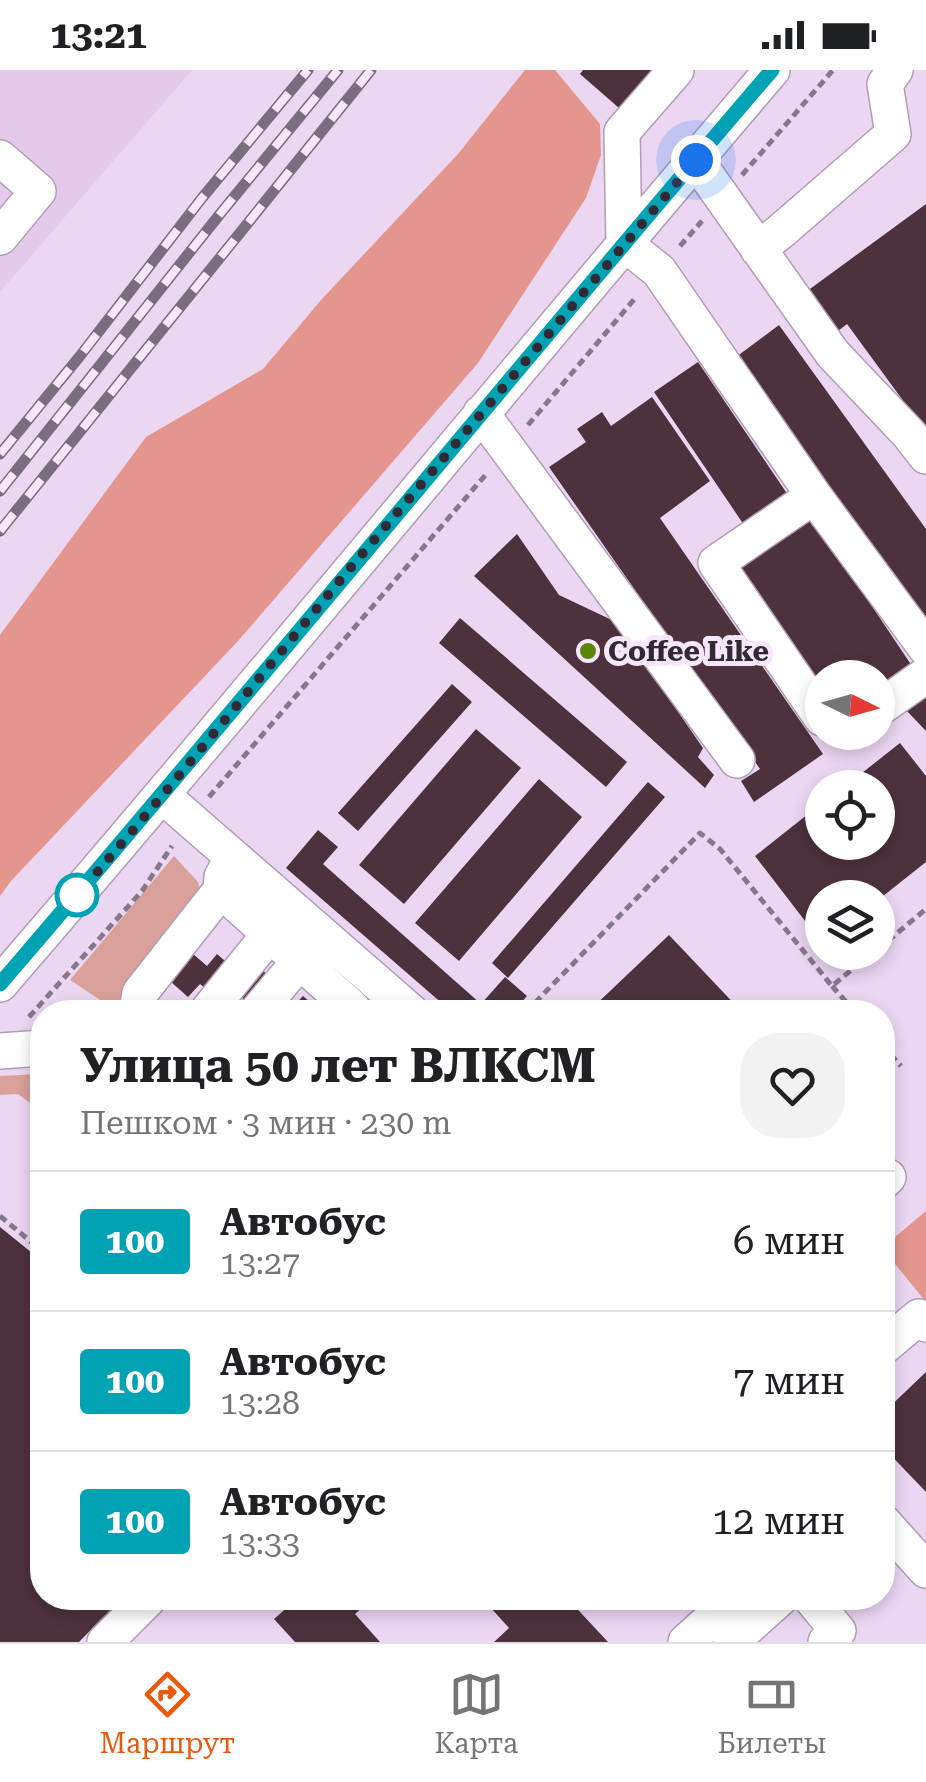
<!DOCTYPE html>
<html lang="ru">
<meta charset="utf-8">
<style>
:root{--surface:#fff;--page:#f2f2f2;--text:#202124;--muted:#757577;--line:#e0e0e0;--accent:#ea580c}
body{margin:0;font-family:"Roboto Serif",serif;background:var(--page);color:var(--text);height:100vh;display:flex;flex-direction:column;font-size:38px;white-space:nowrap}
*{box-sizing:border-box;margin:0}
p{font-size:32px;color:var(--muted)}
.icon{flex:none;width:55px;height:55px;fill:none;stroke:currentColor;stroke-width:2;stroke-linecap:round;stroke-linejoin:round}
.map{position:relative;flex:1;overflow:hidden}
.sheet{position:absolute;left:30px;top:930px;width:865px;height:610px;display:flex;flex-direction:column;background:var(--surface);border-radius:40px;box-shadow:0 5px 15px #0003}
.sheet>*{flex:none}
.badge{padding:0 20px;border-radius:8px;font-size:35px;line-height:65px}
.needle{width:65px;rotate:95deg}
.fabs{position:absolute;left:805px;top:590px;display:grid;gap:20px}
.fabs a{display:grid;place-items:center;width:90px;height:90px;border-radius:50%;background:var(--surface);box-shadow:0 5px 15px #0003;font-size:50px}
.you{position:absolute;width:50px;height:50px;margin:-25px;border:8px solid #fff;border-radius:50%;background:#1a73e8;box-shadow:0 0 0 15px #1a73e833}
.map>.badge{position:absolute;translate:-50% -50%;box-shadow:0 0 0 5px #fff}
.round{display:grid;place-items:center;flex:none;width:105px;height:105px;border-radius:40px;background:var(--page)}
.summary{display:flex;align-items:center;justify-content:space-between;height:170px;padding:0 50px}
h1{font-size:48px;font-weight:700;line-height:75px}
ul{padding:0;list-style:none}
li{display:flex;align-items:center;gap:30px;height:140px;padding:0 50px;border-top:2px solid var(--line)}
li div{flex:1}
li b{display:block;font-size:38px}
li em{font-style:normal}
li .badge{min-width:110px;font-weight:700;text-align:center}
.status{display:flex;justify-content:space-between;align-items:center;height:70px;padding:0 50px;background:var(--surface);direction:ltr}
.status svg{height:28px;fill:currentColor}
.dock{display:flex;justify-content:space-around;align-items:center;height:140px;border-top:2px solid var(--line);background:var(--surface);font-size:28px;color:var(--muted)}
.dock a{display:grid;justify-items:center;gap:5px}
.dock .selected{color:var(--accent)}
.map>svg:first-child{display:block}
.built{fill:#e3caeb}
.green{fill:#daa19a}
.forest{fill:#e4958d}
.building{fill:#4d323e}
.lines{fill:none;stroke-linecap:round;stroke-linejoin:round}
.minor-casing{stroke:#b09cb6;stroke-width:38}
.path{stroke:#85788a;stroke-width:5;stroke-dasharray:8 5;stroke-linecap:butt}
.minor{stroke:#fff;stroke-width:35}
.rail-casing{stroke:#7a6d7e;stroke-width:11}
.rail{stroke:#f7e6fc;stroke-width:8;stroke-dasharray:22;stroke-linecap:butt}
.line-casing{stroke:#fff;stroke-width:22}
.line{stroke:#00a3b4;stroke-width:15}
.walk{stroke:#312933;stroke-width:10;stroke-dasharray:0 18}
.poi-dot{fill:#5b8409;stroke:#f7e6fc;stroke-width:4}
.stop-dot{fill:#fff;stroke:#00a3b4;stroke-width:5}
.labels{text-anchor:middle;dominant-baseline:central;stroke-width:10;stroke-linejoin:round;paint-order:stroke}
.poi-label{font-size:28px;font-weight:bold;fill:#312933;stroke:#f7e6fc;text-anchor:start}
</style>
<div class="status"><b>13:21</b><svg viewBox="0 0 49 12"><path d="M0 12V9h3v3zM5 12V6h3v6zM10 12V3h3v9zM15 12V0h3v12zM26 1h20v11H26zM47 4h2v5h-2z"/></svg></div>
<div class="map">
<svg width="926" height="1572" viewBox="0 0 926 1572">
<rect width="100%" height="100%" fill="#ecd7f3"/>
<path class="built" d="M0 0H192L0 222Z"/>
<path class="green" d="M174 786 198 812 201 826 124 930 108 935 70 910Z
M42 1004V1033H30L18 1024 0 1025V1006Z"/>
<path class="forest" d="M525 0H555L600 54 601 85 586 128 478 293 238 571 11 811 0 826V565L146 367 263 299 321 230 458 84Z
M926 1141V1232L882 1178Z"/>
<path class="building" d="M583 0H652L619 38 580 4Z
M926 134V362L847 254 829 268 799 227Z
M779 255 926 459V551L736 287Z
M698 292 788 425 744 455 654 322Z
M652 327 710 411 660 448 823 684 754 732 741 711 760 699 549 397 586 372 577 359 602 342 611 356Z
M813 448 916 602 878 628V608H822V621L740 497Z
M517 464 559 525 616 552 703 678 698 687 714 705 705 718 474 506Z
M460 548 627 692 606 717 439 573Z
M452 614 472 632 358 761 338 743Z
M926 618V661L905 639Z
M476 659 521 698 404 834 359 795Z
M900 673 926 706V792L878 830V828H822V873L755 786 822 733V772H878V718H843Z
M539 709 582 747 459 891 415 853Z
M648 712 665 727 508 908 492 893Z
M318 760 338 777 323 794 481 934 475 942H452L286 798Z
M669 865 742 942H588Z
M185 877 207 896 217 884 239 903 250 890 287 921 259 942 236 923 225 935 200 914 188 927 162 904Z
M505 907 527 926 513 942H491L481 934Z
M303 926 321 942H288Z
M0 1157 42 1191V1528H122L79 1572H0Z
M926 1302V1422L882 1376V1344Z
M298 1528H373L355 1544 380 1572H295L274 1549Z
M482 1528H567L608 1572H494L509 1558Z"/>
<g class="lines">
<g class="minor-casing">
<path id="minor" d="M676 0 622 62 624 173 659 201 814 426 926 578
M0 88 38 121 0 167
M695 89 833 284 909 364 926 386
M758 179 780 162 893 64 885 14 895 0
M481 343 737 690
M814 426 716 493 822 648
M878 639 926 605
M163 726 411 942
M221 820 352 938 351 942
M0 914C261 612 513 303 772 0
M137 942 140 923 221 820 222 807 232 788
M207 942 269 865
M257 942 299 892
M0 981 42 978
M882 1113 888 1107
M882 1278 919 1247 926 1254
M882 1451 926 1500
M811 1528 838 1561 826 1572
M105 1572 149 1528
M686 1572 735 1528
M731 1572 780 1528"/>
</g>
<path class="path" d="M742 105 833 0
M680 176 702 151
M528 355 637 226
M209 727 488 402
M878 879 926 839
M832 916 855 942
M526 942 700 763 720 779 832 916 873 882
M29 947 142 821 172 776
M882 975 901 996
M0 1146 42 1181"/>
<use href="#minor" class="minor"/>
<g class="rail-casing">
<path id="rail" d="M0 384 80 286 202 128 308 0
M0 421 220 144 338 0
M0 461 371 0"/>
</g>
<use href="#rail" class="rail"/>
</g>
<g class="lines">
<g class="line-casing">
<path id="line" d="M0 914C260 612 512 303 772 0"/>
</g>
<use href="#line" class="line"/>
<path class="walk" d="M77 825 70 834 162 726 347 502 696 90"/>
</g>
<circle class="poi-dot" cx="588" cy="581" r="10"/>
<circle class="stop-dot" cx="77" cy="825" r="20"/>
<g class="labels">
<g class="poi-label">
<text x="608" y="581">Coffee Like</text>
</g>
</g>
</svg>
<div class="fabs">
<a><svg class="needle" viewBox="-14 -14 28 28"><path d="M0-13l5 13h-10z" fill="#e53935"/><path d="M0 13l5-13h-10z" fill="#757577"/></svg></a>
<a><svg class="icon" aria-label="locate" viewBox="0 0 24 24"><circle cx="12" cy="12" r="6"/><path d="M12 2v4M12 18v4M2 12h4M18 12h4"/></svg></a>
<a><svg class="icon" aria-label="layers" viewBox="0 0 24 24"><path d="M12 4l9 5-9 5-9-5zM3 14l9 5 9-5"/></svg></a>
</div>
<div class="you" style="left:696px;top:90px"></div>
<section class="sheet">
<div class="summary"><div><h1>Улица 50 лет ВЛКСМ</h1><p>Пешком · 3 мин · 230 m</p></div><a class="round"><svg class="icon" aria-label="heart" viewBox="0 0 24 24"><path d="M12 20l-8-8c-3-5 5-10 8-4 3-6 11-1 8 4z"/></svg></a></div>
<ul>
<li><span class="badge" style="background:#00a3b4;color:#fff">100</span><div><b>Автобус</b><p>13:27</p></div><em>6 мин</em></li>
<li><span class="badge" style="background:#00a3b4;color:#fff">100</span><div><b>Автобус</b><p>13:28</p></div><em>7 мин</em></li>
<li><span class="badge" style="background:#00a3b4;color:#fff">100</span><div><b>Автобус</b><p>13:33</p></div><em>12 мин</em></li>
</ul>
</section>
</div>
<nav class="dock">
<a class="selected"><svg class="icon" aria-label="directions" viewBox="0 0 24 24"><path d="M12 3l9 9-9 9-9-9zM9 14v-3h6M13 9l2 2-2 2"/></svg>Маршрут</a>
<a><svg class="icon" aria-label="map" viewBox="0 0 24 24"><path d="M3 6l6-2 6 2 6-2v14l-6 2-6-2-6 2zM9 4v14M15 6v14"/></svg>Карта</a>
<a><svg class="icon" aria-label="tickets" viewBox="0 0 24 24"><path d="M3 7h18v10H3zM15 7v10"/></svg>Билеты</a>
</nav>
